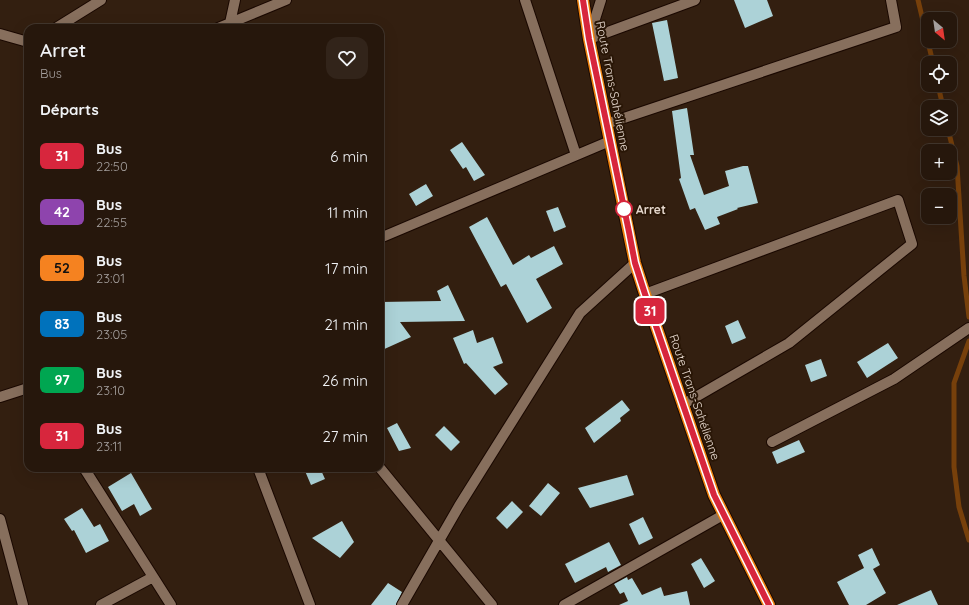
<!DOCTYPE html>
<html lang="fr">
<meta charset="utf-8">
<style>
:root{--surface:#26170c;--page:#32241a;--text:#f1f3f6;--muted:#a49f9d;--line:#42362d}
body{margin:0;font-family:Quicksand,sans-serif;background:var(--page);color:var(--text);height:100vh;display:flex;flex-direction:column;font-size:15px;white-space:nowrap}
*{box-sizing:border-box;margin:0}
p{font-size:13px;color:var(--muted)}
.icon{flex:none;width:22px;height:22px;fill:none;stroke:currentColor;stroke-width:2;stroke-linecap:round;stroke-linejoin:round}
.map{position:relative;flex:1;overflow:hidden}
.sheet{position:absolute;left:24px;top:24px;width:360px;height:448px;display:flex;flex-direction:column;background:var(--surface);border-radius:12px;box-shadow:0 4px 16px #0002,0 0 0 1px var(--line)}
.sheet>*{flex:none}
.badge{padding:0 8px;border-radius:6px;font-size:14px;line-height:26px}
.needle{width:26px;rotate:151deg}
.fabs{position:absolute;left:921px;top:12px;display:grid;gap:8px}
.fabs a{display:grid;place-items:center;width:36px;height:36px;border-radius:8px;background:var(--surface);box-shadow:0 4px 16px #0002,0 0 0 1px var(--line);font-size:20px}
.map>.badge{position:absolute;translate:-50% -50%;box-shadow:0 0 0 2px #fff}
h2{padding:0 16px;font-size:15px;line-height:36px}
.round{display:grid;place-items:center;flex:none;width:42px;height:42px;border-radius:12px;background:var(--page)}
.summary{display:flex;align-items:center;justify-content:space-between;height:68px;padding:0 16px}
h1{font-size:19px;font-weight:600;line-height:30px}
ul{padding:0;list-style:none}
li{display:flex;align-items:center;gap:12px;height:56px;padding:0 16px}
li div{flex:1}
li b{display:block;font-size:15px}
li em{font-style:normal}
li .badge{min-width:44px;font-weight:700;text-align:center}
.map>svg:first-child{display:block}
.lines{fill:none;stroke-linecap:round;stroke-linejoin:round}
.stream{stroke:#77400b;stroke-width:5}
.building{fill:#acd2d7}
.minor-casing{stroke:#1a0800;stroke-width:12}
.highway-casing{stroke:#1a0800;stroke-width:14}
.minor{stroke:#876f5d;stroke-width:10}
.highway{stroke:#eb800e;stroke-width:12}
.line-casing{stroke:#fff;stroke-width:9}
.line{stroke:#d7263d;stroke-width:6}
.stop-dot{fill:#fff;stroke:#d7263d;stroke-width:2}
.labels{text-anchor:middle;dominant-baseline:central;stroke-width:4;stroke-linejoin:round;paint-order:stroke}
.street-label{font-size:12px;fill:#e6d8ce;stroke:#291606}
.stop-label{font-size:12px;font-weight:bold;fill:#e6d8ce;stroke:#291606;text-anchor:start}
</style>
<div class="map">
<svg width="969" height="605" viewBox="0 0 969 605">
<rect width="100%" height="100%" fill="#331f10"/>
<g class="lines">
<path class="stream" d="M918 0 933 63
M938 85 943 107
M948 129 957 166 964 276 969 317
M969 341 954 383V467L959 507 969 540"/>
</g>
<path class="building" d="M734 0H767L773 16 745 28Z
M667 20 678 78 664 81 652 23Z
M687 108 694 155H690L704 195 729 186 725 171 743 166H748L758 203 737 208 738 209 717 217 720 224 705 230 695 208 690 210 679 179 681 178 672 111Z
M462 142 485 175 474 181 466 167 463 169 450 150Z
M426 184 433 196 416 206 409 194Z
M558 207 566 227 554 232 546 211Z
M487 217 513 265 529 255 531 258 554 246 563 264 536 279 552 308 527 323 506 284 501 287 469 227Z
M448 285 465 321 400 322 411 337 380 351V302L441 301 437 291Z
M738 320 746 338 732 344 725 326Z
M473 330 477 343 493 337 503 363 493 367 508 384 495 395 466 363 464 364 453 338Z
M888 343 898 358 867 378 857 362Z
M821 359 827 376 811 382 805 365Z
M622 400 630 410 620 418 621 421 594 443 585 428Z
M397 423 411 448 399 451 387 428Z
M444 426 460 442 451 451 435 435Z
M799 440 805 452 777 464 772 452Z
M312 468H320L325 479 311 485 305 471Z
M131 473 152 509 140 516 134 504 122 511 108 487Z
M627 475 634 495 590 508 578 488Z
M548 483 560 493 541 516 529 506Z
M512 501 523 512 507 529 496 518Z
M82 508 94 527 100 524 109 541 86 553 74 530 72 531 64 519Z
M643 517 653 538 639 545 629 524Z
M342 521 354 542 340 558 312 538Z
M609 542 621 565 608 572 606 567 575 583 565 564Z
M872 548 880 565 873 569 886 593 866 605H849L837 582 864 568 858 555Z
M701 558 715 581 704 588 691 564Z
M627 577 628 580 632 578 642 595 661 587 664 596 687 591 690 605H619L628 601 624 592 620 594 614 584Z
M388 583 402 592 396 605H371Z
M931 590 938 605H897Z"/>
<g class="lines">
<g class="minor-casing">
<path id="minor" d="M525 0 576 155
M230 23 235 0
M56 28 101 0
M218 28 286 0
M0 34 28 42
M589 38 601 0
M589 39 695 0
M606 124 896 27 891 0
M380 238 610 141
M645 294 898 200 912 244 789 343 682 405
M0 397 28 388
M772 442 894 379 969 328
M84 468 171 605
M258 468 310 605
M380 468 492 605
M0 519 23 605
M101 605 153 577
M402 605 459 506 580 313 635 263
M564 605 723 515"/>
</g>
<g class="highway-casing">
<path id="highway" d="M583 0 589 39 635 263 645 294 714 495 769 605"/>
</g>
<use href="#minor" class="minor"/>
<use href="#highway" class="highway"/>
</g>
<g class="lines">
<g class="line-casing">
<path id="line" d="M583 0 589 39 629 232 635 263 645 294 714 495 769 605"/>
</g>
<use href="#line" class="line"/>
</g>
<circle class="stop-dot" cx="624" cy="209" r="8"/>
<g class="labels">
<g class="street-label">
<text transform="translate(613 86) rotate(79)">Route Trans-Sahélienne</text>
<text transform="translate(695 397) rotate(71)">Route Trans-Sahélienne</text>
</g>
<g class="stop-label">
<text x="636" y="209">Arret</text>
</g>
</g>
</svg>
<div class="fabs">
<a><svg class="needle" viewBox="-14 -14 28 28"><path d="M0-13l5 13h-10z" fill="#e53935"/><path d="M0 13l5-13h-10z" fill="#a49f9d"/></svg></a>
<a><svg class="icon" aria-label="locate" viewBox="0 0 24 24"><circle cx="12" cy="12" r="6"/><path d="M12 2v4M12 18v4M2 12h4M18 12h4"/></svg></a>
<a><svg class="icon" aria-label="layers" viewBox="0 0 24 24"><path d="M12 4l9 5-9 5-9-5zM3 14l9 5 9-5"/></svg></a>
<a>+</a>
<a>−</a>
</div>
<b class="badge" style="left:650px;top:311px;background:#d7263d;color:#fff">31</b>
<section class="sheet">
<div class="summary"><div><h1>Arret</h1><p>Bus</p></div><a class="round"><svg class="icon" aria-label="heart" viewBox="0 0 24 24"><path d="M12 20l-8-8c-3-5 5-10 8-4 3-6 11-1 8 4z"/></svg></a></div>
<h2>Départs</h2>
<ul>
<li><span class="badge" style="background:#d7263d;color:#fff">31</span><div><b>Bus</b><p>22:50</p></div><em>6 min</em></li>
<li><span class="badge" style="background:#8e44ad;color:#fff">42</span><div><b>Bus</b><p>22:55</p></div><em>11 min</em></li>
<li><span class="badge" style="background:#f58220;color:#111">52</span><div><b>Bus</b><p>23:01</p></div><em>17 min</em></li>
<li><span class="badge" style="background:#0072bc;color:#fff">83</span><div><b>Bus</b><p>23:05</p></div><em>21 min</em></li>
<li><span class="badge" style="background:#00a651;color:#fff">97</span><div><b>Bus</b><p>23:10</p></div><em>26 min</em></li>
<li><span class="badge" style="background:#d7263d;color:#fff">31</span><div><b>Bus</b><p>23:11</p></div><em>27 min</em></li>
</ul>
</section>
</div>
